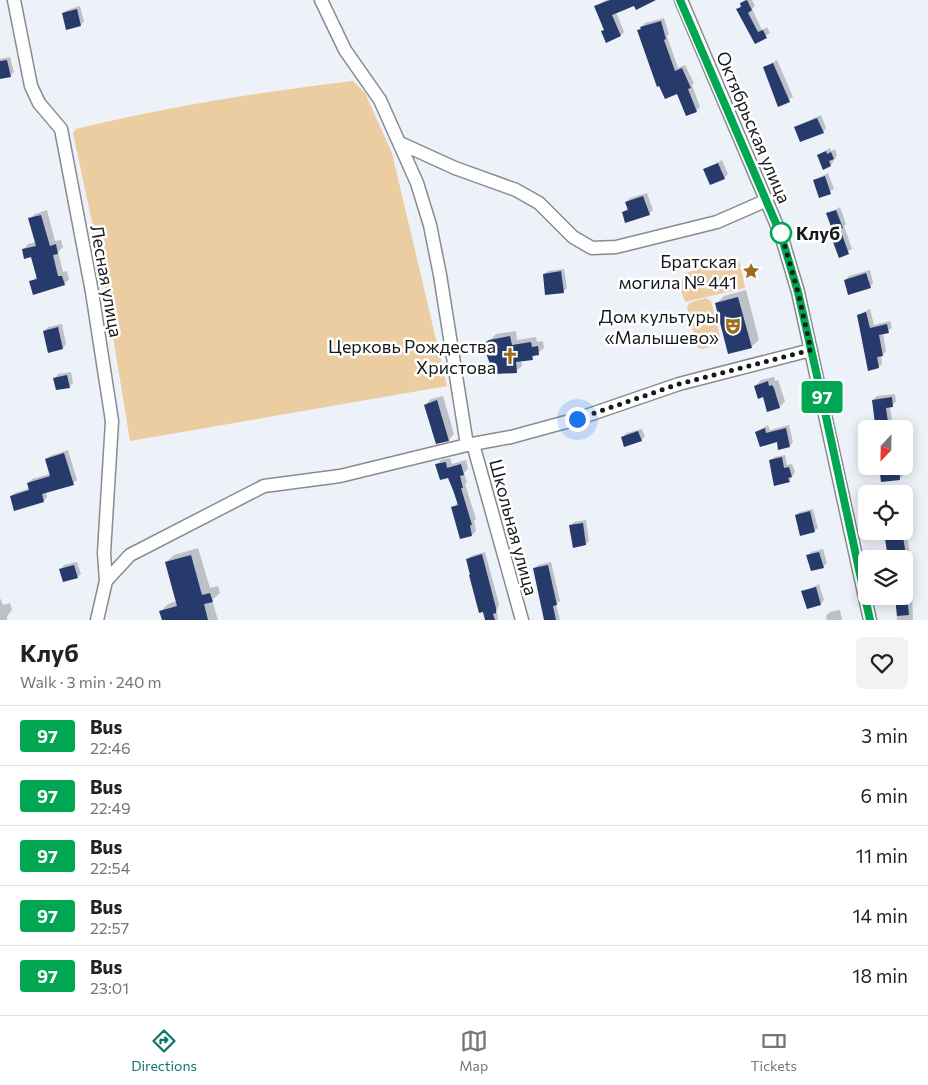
<!DOCTYPE html>
<meta charset="utf-8">
<style>
:root{--surface:#fff;--page:#f2f2f2;--text:#222;--muted:#767676;--line:#e0e0e0;--accent:#0f766e}
body{margin:0;font-family:Commissioner,sans-serif;background:var(--page);color:var(--text);height:100vh;display:flex;flex-direction:column;font-size:19px;white-space:nowrap}
*{box-sizing:border-box;margin:0}
p{font-size:16px;color:var(--muted)}
.icon{flex:none;width:28px;height:28px;fill:none;stroke:currentColor;stroke-width:2;stroke-linecap:round;stroke-linejoin:round}
.map{position:relative;height:620px;overflow:hidden}
.sheet{display:flex;flex-direction:column;background:var(--surface);flex:1}
.sheet>*{flex:none}
.badge{padding:0 10px;border-radius:4px;font-size:18px;line-height:32px}
.needle{width:32px;rotate:202deg}
.tools{position:absolute;left:858px;top:420px;display:grid;gap:10px}
.tools a{display:grid;place-items:center;width:55px;height:55px;border-radius:8px;background:var(--surface);box-shadow:0 2px 12px #0003;font-size:25px}
.you{position:absolute;width:25px;height:25px;margin:-12px;border:4px solid #fff;border-radius:50%;background:#1a73e8;box-shadow:0 0 0 8px #1a73e833}
.map>.badge{position:absolute;translate:-50% -50%;box-shadow:0 0 0 2px #fff}
.round{display:grid;place-items:center;flex:none;width:52px;height:52px;border-radius:8px;background:var(--page)}
.headline{display:flex;align-items:center;justify-content:space-between;height:85px;padding:0 20px}
h1{font-size:24px;font-weight:700;line-height:38px}
ul{padding:0;list-style:none}
li{display:flex;align-items:center;gap:15px;height:60px;padding:0 20px;border-top:1px solid var(--line)}
li div{flex:1}
li b{display:block;font-size:19px}
li em{font-style:normal}
li .badge{min-width:55px;font-weight:700;text-align:center}
.dock{display:flex;justify-content:space-around;align-items:center;height:70px;border-top:1px solid var(--line);background:var(--surface);font-size:14px;color:var(--muted)}
.dock a{display:grid;justify-items:center;gap:2px}
.dock .selected{color:var(--accent)}
.map>svg:first-child{display:block}
.green{fill:#eccca1}
.shadow{fill:#0003}
.building{fill:#273a6c}
.lines{fill:none;stroke-linecap:round;stroke-linejoin:round}
.minor-casing{stroke:#888b92;stroke-width:15}
.minor{stroke:#fff;stroke-width:12}
.line-casing{stroke:#fff;stroke-width:11}
.line{stroke:#00a651;stroke-width:8}
.walk{stroke:#17191b;stroke-width:5;stroke-dasharray:0 9}
.stop-dot{fill:#fff;stroke:#00a651;stroke-width:2.5}
.labels{text-anchor:middle;dominant-baseline:central;stroke-width:5;stroke-linejoin:round;paint-order:stroke}
.street-label{font-size:18px;fill:#17191b;stroke:#fff}
.stop-label{font-size:18px;font-weight:bold;fill:#17191b;stroke:#fff;text-anchor:start}
.poi-label{font-size:18px;fill:#17191b;stroke:#fff;text-anchor:end}
</style>
<div class="map">
<svg width="928" height="620" viewBox="0 0 928 620">
<rect width="100%" height="100%" fill="#edf1f8"/>
<path class="green" d="M353 81 365 93 392 153 447 386 130 441 102 269 73 133 76 129C167 107 260 92 353 81Z
M732 259 740 263 745 288 685 302 680 287 685 273Z
M706 298 711 301 721 340 719 344 702 349 697 347 687 307 689 303Z"/>
<path class="shadow" d="M606 0H647L616 12 624 32 621 35 605 29 596 6Z
M744 0H752L755 6 752 9 762 30 767 27 770 33 755 42 738 10Z
M80 6 84 22 80 25 63 13 67 10Z
M664 18 669 34 667 36 678 68 685 65 694 83 692 85 700 107 696 111 678 92 638 31 645 23Z
M10 57 14 72 10 76 0 78V59Z
M777 60 793 97 779 105 765 67Z
M821 115 826 128 823 132 795 127Z
M830 148 831 151 835 149 837 155 831 165 818 155Z
M722 160 728 174 724 178 705 170Z
M828 173 834 189 820 197 814 180Z
M647 193 653 210 649 214 623 212 628 208 626 202 630 198Z
M840 207 846 224 844 226 852 249 839 256 834 242 837 239 828 214Z
M47 210 55 241 61 240 63 247 58 252 63 272 67 271 69 279 64 284 31 282 37 276 32 256 23 250 28 244 36 242 30 219 35 214Z
M564 269 567 288 563 292 544 274 548 271Z
M870 270 873 283 870 287 845 280 849 276Z
M746 290 759 340 751 347 716 304 724 296Z
M870 309 874 325 890 321 892 328 883 333 886 352 881 355 882 364 879 367 869 369 858 315Z
M62 324 66 344 63 348 44 331 48 327Z
M516 331 517 340 536 337 537 342 543 341 544 348 532 358 521 360 522 366 516 371 499 374 492 371 490 340 496 334Z
M71 372 73 383 69 387 55 378 58 374Z
M774 377 775 381 778 380 785 401 780 407 764 396 755 386 761 380Z
M895 394 896 402 890 406 893 429H877L873 400 877 396Z
M443 396 454 434 449 440 436 443 425 405 431 399Z
M768 425 770 430 789 425 793 442 790 446 756 432Z
M642 429 645 437 641 440 623 437 626 433Z
M68 450 77 480 73 483 46 492 47 497 44 501 15 509 11 496 15 493 30 488 28 483 32 479 50 474 46 459 50 456Z
M785 455 787 465 792 464 795 472 789 481 770 461 774 457Z
M450 458 452 464 466 460 468 469 464 473 467 482 465 484 476 519 474 521 476 531 472 535 453 508 458 502 449 477 437 465 441 460Z
M881 466H902L903 476 899 479Z
M813 509 818 528 814 531 796 515 800 512Z
M586 520 589 541 586 544 571 525 574 522Z
M887 531H903V534H907L911 565 913 620H897L896 596H904V559H890Z
M198 548 210 588 218 586 220 593 212 600 218 620H163L161 611 168 604 177 601 166 562 174 555Z
M823 549 827 563 823 567 808 556 811 552Z
M485 552 499 604 497 611 498 620H486L467 560 471 556Z
M77 562 81 574 77 577 61 569 64 565Z
M551 562 560 601 556 604 560 620H545L535 568 538 565Z
M819 584 824 600 821 604 803 592Z
M0 598 3 605 10 603 12 610 7 616V620H0Z
M840 610 842 620H827L826 616 830 612Z"/>
<path class="building" d="M610 0H656L636 10 634 6 612 15 621 36 606 43 601 31 604 30 594 6Z
M747 0 752 10 748 13 758 32 763 30 767 38 755 44 736 9 741 7 740 3Z
M77 9 81 26 66 30 62 13Z
M661 21 666 39 664 40 675 71 682 68 691 88 688 89 697 112 686 116 677 94 665 99 659 86 657 87 637 30 641 29 640 27Z
M7 60 11 77 0 79V61Z
M773 63 790 102 778 107 763 67Z
M817 118 824 133 800 142 794 127Z
M826 151 827 154 831 152 834 159 829 161 831 166 823 170 817 155Z
M718 163 725 179 710 185 703 169Z
M825 176 831 194 819 198 813 180Z
M643 196 650 215 625 223 622 212 628 210 625 202Z
M836 210 843 228 840 229 849 254 839 258 833 242 836 240 826 213Z
M41 215 50 246 56 244 58 254 53 255 58 276H62L65 285 33 295 29 281 37 279 31 257 24 259 22 249 36 246 28 218Z
M561 271 564 293 545 295 543 274Z
M866 273 871 288 848 295 844 280Z
M738 297 752 348 728 354 715 303Z
M866 312 870 328 887 324 889 333 879 335 883 356 877 357 879 368 868 371 857 315Z
M58 327 63 349 48 353 43 331Z
M510 336 512 345 531 342 532 347 538 346 539 355 532 356 533 360 516 362 517 373 494 374 487 356 486 342 489 340Z
M67 375 70 388 56 390 53 378Z
M768 381 769 386 772 385 774 388 780 408 767 412 763 397 758 399 754 386Z
M892 397 893 407 886 408 888 422 875 424 872 400Z
M437 400 449 441 436 444 424 405Z
M765 428 766 433 786 428 790 447 778 450 777 442 760 447 755 432Z
M638 431 642 441 624 447 621 437Z
M64 453 74 485 42 494 44 502 14 511 10 496 29 490 27 483 50 476 45 459Z
M782 457 784 468 789 467 792 477 788 478 790 482 774 486 769 460Z
M446 462 447 468 461 464 464 475 460 476 463 488H461L472 525H470L472 536 460 539 451 507 458 505 453 490 448 478 440 480 435 464Z
M879 466H899L900 480 881 482Z
M810 511 815 532 800 536 795 515Z
M583 523 586 545 573 548 569 525Z
M903 537 906 555 888 558 885 539Z
M819 552 824 568 811 571 806 555Z
M482 554 496 608V613L493 614 495 620H485L483 612 479 613 469 575H470L466 559Z
M191 555 202 595 210 593 213 602 204 604 208 620H162L159 611 177 606 165 562Z
M74 565 78 578 63 582 59 569Z
M548 565 557 605 553 606 556 620H544L533 568Z
M816 587 821 605 807 609 801 591Z
M907 596 909 615 897 616 895 597Z"/>
<g class="lines">
<g class="minor-casing">
<path id="minor" d="M14 0 31 86 39 103 61 129 92 292 112 421 104 553 106 581
M321 0 345 50 380 100 417 183 430 225 440 275 467 445
M681 0 781 235 798 292 870 620
M400 143 455 168 516 190 539 203 573 237 592 248 616 247 717 222 767 200
M473 444 522 620
M97 620 106 581 130 555 264 486 340 476 467 445 511 437 577 419 679 384 811 350"/>
</g>
<use href="#minor" class="minor"/>
</g>
<g class="lines">
<g class="line-casing">
<path id="line" d="M680 0 781 235 798 292 820 389 870 620"/>
</g>
<use href="#line" class="line"/>
<path class="walk" d="M577 419 679 384 811 350 798 292 781 233"/>
</g>
<defs>
<g id="sight-bare" transform="scale(1.35)"><path d="M0-6L1.8-2.2L6-1.7L2.9 1.2L3.7 5.4L0 3.3L-3.7 5.4L-2.9 1.2L-6-1.7L-1.8-2.2Z" fill="#9b6c1e" stroke="#fff" stroke-width="2.5" paint-order="stroke"/></g>
<g id="theatre-bare" transform="scale(1.35)"><path d="M-5-5.5Q0-4 5-5.5V0Q5 5 0 6Q-5 5-5 0ZM-3.3-2.5H-1v1.5H-3.3ZM1-2.5H3.3v1.5H1ZM-2.8 1Q0 5.5 2.8 1Z" fill="#9b6c1e" stroke="#fff" stroke-width="2.5" paint-order="stroke"/></g>
<g id="church-bare" transform="scale(1.35)"><path d="M-1.2-6h2.4v3.5h3.3v2.4h-3.3V6h-2.4V-.1h-3.3v-2.4h3.3Z" fill="#9b6c1e" stroke="#fff" stroke-width="2.5" paint-order="stroke"/></g>
</defs>
<g fill-rule="evenodd">
<use href="#sight-bare" x="751" y="271"/>
<use href="#theatre-bare" x="733" y="326"/>
<use href="#church-bare" x="510" y="356"/>
</g>
<circle class="stop-dot" cx="781" cy="233" r="10"/>
<g class="labels">
<g class="street-label">
<text transform="translate(754 127) rotate(67)">Октябрьская улица</text>
<text transform="translate(107 281) rotate(80)">Лесная улица</text>
<text transform="translate(514 527) rotate(75)">Школьная улица</text>
</g>
<g class="stop-label">
<text x="796" y="233">Клуб</text>
</g>
<g class="poi-label">
<text x="737" y="261">Братская<tspan x="737" dy="21">могила № 441</tspan></text>
<text x="719" y="316">Дом культуры<tspan x="719" dy="21">«Малышево»</tspan></text>
<text x="496" y="346">Церковь Рождества<tspan x="496" dy="21">Христова</tspan></text>
</g>
</g>
</svg>
<div class="tools">
<a><svg class="needle" viewBox="-14 -14 28 28"><path d="M0-13l5 13h-10z" fill="#e53935"/><path d="M0 13l5-13h-10z" fill="#767676"/></svg></a>
<a><svg class="icon" aria-label="locate" viewBox="0 0 24 24"><circle cx="12" cy="12" r="6"/><path d="M12 2v4M12 18v4M2 12h4M18 12h4"/></svg></a>
<a><svg class="icon" aria-label="layers" viewBox="0 0 24 24"><path d="M12 4l9 5-9 5-9-5zM3 14l9 5 9-5"/></svg></a>
</div>
<div class="you" style="left:577px;top:419px"></div>
<b class="badge" style="left:822px;top:397px;background:#00a651;color:#fff">97</b>
</div>
<section class="sheet">
<div class="headline"><div><h1>Клуб</h1><p>Walk · 3 min · 240 m</p></div><a class="round"><svg class="icon" aria-label="heart" viewBox="0 0 24 24"><path d="M12 20l-8-8c-3-5 5-10 8-4 3-6 11-1 8 4z"/></svg></a></div>
<ul>
<li><span class="badge" style="background:#00a651;color:#fff">97</span><div><b>Bus</b><p>22:46</p></div><em>3 min</em></li>
<li><span class="badge" style="background:#00a651;color:#fff">97</span><div><b>Bus</b><p>22:49</p></div><em>6 min</em></li>
<li><span class="badge" style="background:#00a651;color:#fff">97</span><div><b>Bus</b><p>22:54</p></div><em>11 min</em></li>
<li><span class="badge" style="background:#00a651;color:#fff">97</span><div><b>Bus</b><p>22:57</p></div><em>14 min</em></li>
<li><span class="badge" style="background:#00a651;color:#fff">97</span><div><b>Bus</b><p>23:01</p></div><em>18 min</em></li>
</ul>
</section>
<nav class="dock">
<a class="selected"><svg class="icon" aria-label="directions" viewBox="0 0 24 24"><path d="M12 3l9 9-9 9-9-9zM9 14v-3h6M13 9l2 2-2 2"/></svg>Directions</a>
<a><svg class="icon" aria-label="map" viewBox="0 0 24 24"><path d="M3 6l6-2 6 2 6-2v14l-6 2-6-2-6 2zM9 4v14M15 6v14"/></svg>Map</a>
<a><svg class="icon" aria-label="tickets" viewBox="0 0 24 24"><path d="M3 7h18v10H3zM15 7v10"/></svg>Tickets</a>
</nav>
